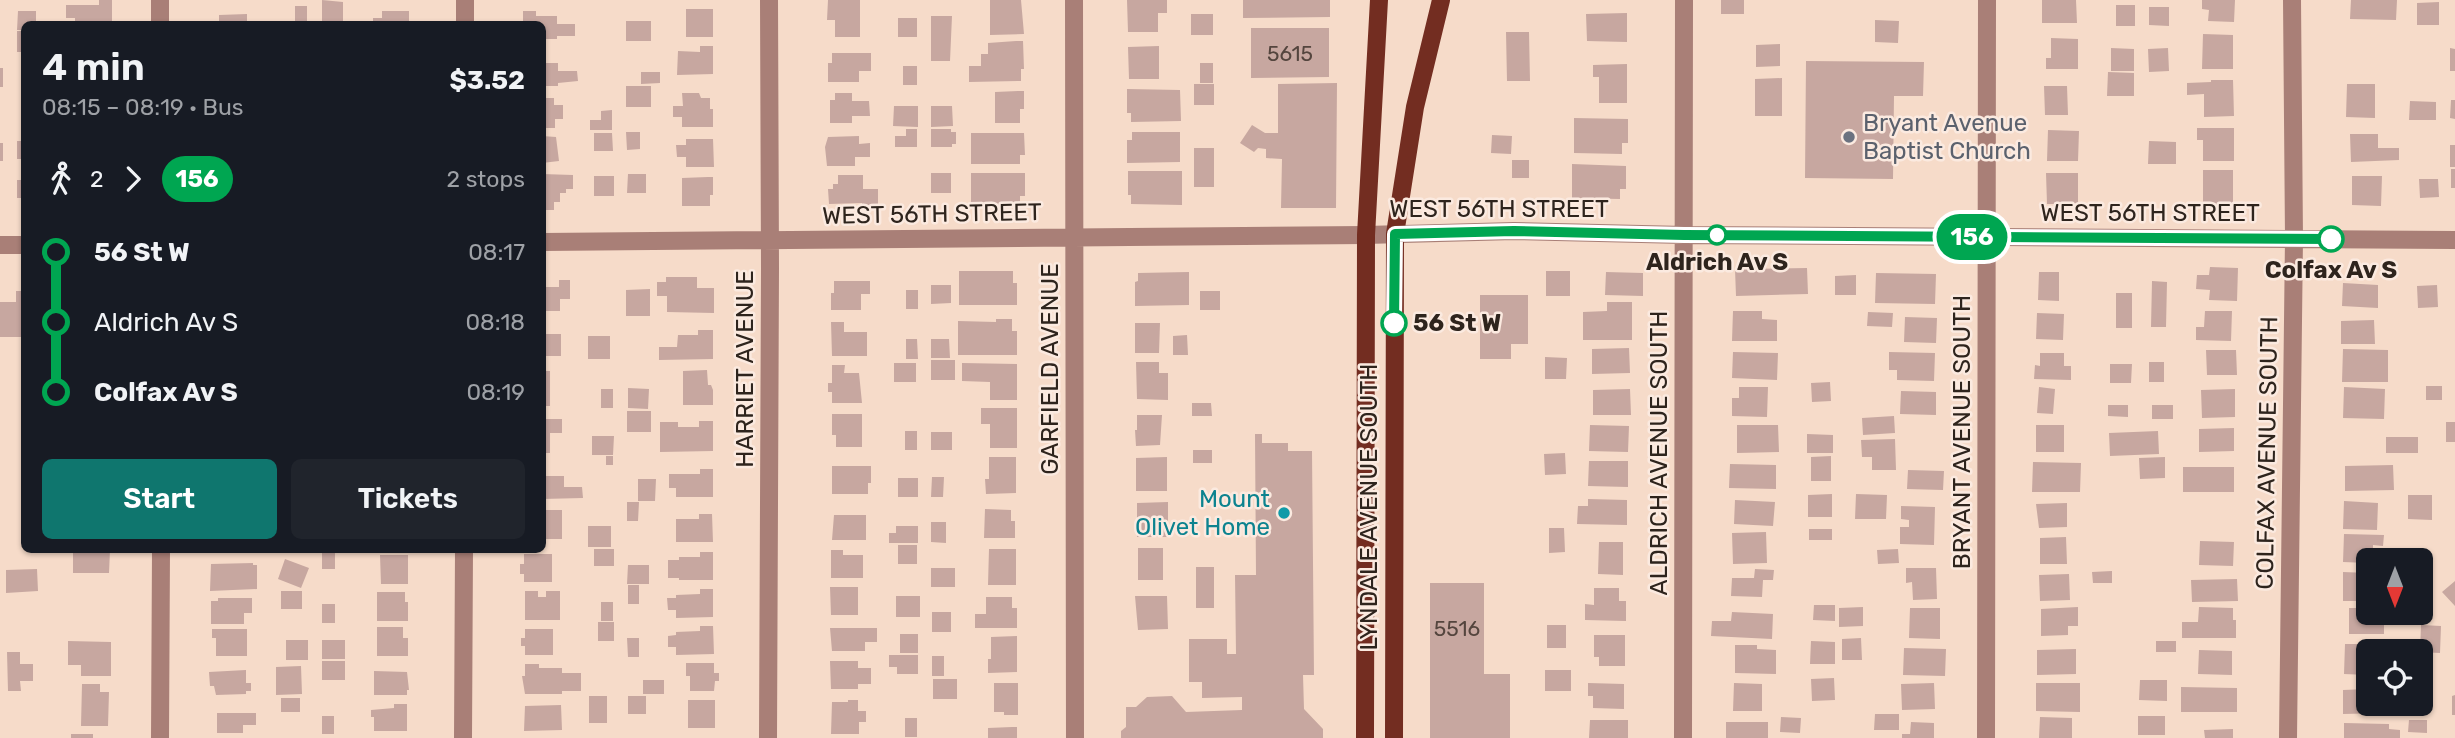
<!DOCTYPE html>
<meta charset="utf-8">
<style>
:root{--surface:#171b24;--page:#20242c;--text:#f1f3f6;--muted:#9ea1a6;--accent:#0f766e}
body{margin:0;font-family:Rubik,sans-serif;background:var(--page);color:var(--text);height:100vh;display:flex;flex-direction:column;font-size:26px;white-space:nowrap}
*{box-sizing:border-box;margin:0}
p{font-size:23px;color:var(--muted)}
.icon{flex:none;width:38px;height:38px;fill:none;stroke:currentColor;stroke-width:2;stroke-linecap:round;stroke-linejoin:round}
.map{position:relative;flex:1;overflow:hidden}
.side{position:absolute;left:21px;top:21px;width:525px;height:532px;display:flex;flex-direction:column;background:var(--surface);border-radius:10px;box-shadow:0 2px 5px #0004}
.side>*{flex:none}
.badge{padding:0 14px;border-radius:23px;font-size:24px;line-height:46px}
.needle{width:46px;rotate:180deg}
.tools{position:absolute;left:2356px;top:548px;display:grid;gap:14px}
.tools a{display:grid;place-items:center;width:77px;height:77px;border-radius:10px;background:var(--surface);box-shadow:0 2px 5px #0004;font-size:35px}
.map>.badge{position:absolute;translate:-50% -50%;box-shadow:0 0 0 4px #fff}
.legs{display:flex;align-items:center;gap:10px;height:77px;padding:0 21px;font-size:23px}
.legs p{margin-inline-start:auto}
.head{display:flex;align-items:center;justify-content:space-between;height:119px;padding:0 21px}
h1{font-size:38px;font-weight:600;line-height:52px}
.cta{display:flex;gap:14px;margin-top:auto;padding:14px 21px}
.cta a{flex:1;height:80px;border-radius:10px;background:var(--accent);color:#fff;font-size:28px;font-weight:600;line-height:80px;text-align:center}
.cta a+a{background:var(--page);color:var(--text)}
ul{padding:0 21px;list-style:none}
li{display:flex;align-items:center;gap:24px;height:70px;font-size:26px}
li i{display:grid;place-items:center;width:10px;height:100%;margin:0 9px;background:currentColor}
li i::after{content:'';width:18px;height:18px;margin:-9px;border:5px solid;border-radius:50%;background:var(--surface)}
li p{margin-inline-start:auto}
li:first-child i{background:linear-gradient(#0000 50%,currentColor 0)}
li:last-child i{background:linear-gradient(currentColor 50%,#0000 0)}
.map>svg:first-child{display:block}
.building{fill:#c7a7a0}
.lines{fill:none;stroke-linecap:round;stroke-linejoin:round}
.minor{stroke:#a97f77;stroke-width:18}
.major{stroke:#732d21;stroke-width:18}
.line-1-casing{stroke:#fff;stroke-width:16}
.line-1{stroke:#00a651;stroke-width:10}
.worship-dot{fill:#6b7280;stroke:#fbeae0;stroke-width:2.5}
.stop-1-dot{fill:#fff;stroke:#00a651;stroke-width:3.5}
.culture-dot{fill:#0f9aa8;stroke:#fbeae0;stroke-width:2.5}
.labels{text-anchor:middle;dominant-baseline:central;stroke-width:5;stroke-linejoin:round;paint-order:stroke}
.number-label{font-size:21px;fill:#54453e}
.worship-label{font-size:24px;fill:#5b616d;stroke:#fbeae0;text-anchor:start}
.street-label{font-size:24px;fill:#2e241d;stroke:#fbeae0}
.stop-label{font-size:24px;font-weight:bold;fill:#2e241d;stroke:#fbeae0}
.culture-label{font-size:24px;fill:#0d838f;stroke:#fbeae0;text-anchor:end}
</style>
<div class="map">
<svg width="2455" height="738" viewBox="0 0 2455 738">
<rect width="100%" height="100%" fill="#f6dbc9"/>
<path class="building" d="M99 0H112V24H75V18H66V5H99Z
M322 0 343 2V22H322Z
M828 0H860V37H835V20H827Z
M990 0H1021L1024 34 990 35Z
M1127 0H1167V13H1158V32H1128Z
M1243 0H1330V17L1243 18Z
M1721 0H1744V14H1721Z
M2042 0H2076L2077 23H2042Z
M2202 0H2235L2234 22 2208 21 2209 10 2202 9Z
M2351 0H2397L2396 20 2350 19Z
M2439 2V25H2417V3Z
M2116 5H2135V26H2116Z
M295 6H307V24H295Z
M2149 7H2169V26L2149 25Z
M686 9H713V37H686Z
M18 11H36V24H24V30H17Z
M382 11H409V22H412V24H373V18H382Z
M523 11H536V16H557V24H575V36H557V39H542V24H523Z
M1627 13V42L1587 41 1586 14Z
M247 14V24H219V15Z
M1191 14H1213V35H1191Z
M931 16H952L950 61H931Z
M898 18H917V37H898Z
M1875 20 1899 21 1898 43 1875 42Z
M626 21H651V41H626Z
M1251 28H1329V77L1251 78Z
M17 31H24V52H17Z
M1506 32H1529L1530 81H1507Z
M2203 34 2233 35V69H2202Z
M2051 38 2078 39V69H2046V58H2051Z
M1016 41H1023L1024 69H1021V81L969 82V66H981V54H988V43Z
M1780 44V66L1756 67V45Z
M700 46H713V74L677 75 678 51 700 52Z
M1159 46V79H1129L1128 47Z
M2111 48 2134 49V71H2111Z
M2168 48 2169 71 2149 72 2148 49Z
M2450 48 2455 49V71H2450Z
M832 53H871V71H859V82H828V63H832Z
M1806 61 1924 62 1923 96H1894L1893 179 1805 178Z
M542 63H558V71H577L578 81 558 83V86H542Z
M1200 63H1213V83H1200Z
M1627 64V103H1599V77H1593V65Z
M903 66H917V85H903Z
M0 68H3V87H0Z
M641 72H660V83L641 84Z
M2108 72 2134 73V96H2107Z
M1782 78V116H1755V79Z
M2211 80H2233L2234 116 2204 117V94L2187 95V83L2211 82Z
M1337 83 1336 208H1281L1282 159 1266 158V149L1258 148 1254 152 1240 143 1252 125 1265 133H1278V84Z
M1194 84H1214V105H1194Z
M2347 84H2375V118L2346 117Z
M626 86H651V107H626Z
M2044 86H2067L2068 115H2045Z
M1127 89 1180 90 1181 121 1131 122V113H1127Z
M1018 91H1024V109H1020V123H995V92Z
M682 93H699L701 98H710V109H713V127H682V117H673V106H683Z
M835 93H852V101H869L870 116H852V123H830V100H835Z
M542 98H554V105H563V119H555V128H542Z
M2451 100H2455V119L2450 118Z
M2410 101 2436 102V120H2409Z
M894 106H918V127L893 126Z
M931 106H952L953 126 931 127Z
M612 110V130H590V120H601V111Z
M22 118H24V137H22Z
M1574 118 1628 119V143H1622V154L1574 153Z
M2197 128H2234V161H2203V140H2197Z
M906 129H917V147H895V136H906Z
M931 129H951V132H956V144H952V147H931Z
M2048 130 2079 131 2078 161H2047Z
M626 132H640V149L627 150Z
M1132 132H1180V162L1127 163V140H1132Z
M594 133H612L613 151H594Z
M971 133H1024L1025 155H1020V164H971Z
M2350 134H2378V148H2399V160L2351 162Z
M1492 135 1512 136 1511 154 1491 153Z
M542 136 556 137 559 161 542 163Z
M859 136V144L870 143V157H855V166H827L825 147 828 137Z
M686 139H713L714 167H686V157H677L676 145H686Z
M17 141H24V159H17Z
M2149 141 2176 142V164H2148Z
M0 143H3V161H0Z
M2450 145H2455V167H2450Z
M1194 148H1214V187H1194Z
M1512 160H1529V178H1512Z
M1572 164 1626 166V189H1620V199L1572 198Z
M2451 169H2455V188H2451Z
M2203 170H2233V205H2203Z
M1128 171H1182V205L1131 204V195H1128Z
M931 173H951V193H931Z
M971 173H1025V196H1020V205H971Z
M2046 173H2078V204H2047Z
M542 174 573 175V189H566V193H560V202H554V210H543Z
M628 174H646V193H627Z
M838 175H863V189H878V206L862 207V203L829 204 828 189H833V184H838Z
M594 176H614V196H594Z
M2352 176H2382L2381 206 2352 205Z
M708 177H713V195H710V206H682V178Z
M2419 179H2438L2439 197 2420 198Z
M17 180H24V198H17Z
M2210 267 2238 268 2237 301 2209 300 2210 290 2196 289 2197 275H2209Z
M1807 268 1808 294 1736 296 1735 269Z
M959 271H1013V283H1017V305H959Z
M1546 271H1570V296H1546Z
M1189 272V305L1135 306V282L1138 281V273Z
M1606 272 1643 273V296L1605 295Z
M2039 272H2059V301L2038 300Z
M1876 273 1936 274 1935 304 1875 303Z
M1856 275V295H1835V276Z
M666 277H697V288H714V313L667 312V296H657V282H666Z
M559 280H570V299H560V311H542V287H559Z
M834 281H870V294H861V310H831V293H834Z
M2152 281 2167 282 2166 327H2151Z
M2343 283 2378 285V308L2342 306Z
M931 285H951V303L931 304Z
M2437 285 2438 307 2418 308 2417 286Z
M650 289V316H626V290Z
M906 290H918V309H906Z
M16 291H24V337H0V302H16Z
M1200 291H1220V310H1200Z
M2116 293H2132V328H2116Z
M1480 295H1528V344H1511V359H1480Z
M1607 302H1632V340H1583V312L1607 311Z
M1733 311H1762V319L1777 320V341H1732Z
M2205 311H2232L2231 341 2196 340V327H2204Z
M1868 312 1893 313 1892 327 1867 326Z
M2037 313 2064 314 2063 340 2036 339Z
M1905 317 1937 318 1936 343 1904 342Z
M996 319H1012V331H1017V355H958V321L996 322Z
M2374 320 2375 344H2341V321Z
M831 322H844V332H867V356H832Z
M1135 323H1160L1159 353H1135Z
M698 330H713V359L659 360V347H677L678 335H698Z
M542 334H561V356H542Z
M1187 335 1188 355H1173V336Z
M588 336H610V359H588Z
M906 339H917L918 359H906Z
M931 339H949L950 358H931Z
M1629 348 1630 373 1592 374V349Z
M2343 349 2388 350V382H2342Z
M2206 350H2236L2237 375H2207Z
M1733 352 1778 353 1777 380 1732 378Z
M1889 352 1935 353 1934 381 1897 380V370H1889Z
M2040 353H2064V366H2071V380L2034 379 2035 365 2040 366Z
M1545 357 1567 358 1566 379H1545Z
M931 360H955V380H931Z
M1136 362H1159V373H1168V400L1137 399Z
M2149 362H2164V382H2149Z
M894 363H916V382H894Z
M962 363 1017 364V400H990V382L962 381Z
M2110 364H2132L2131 383H2110Z
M832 365H845L844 373H859L862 403H832V392H828V383H832Z
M707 370 708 385H711L713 390V405H683V371Z
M542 371H550V406H542Z
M1830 382 1831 401 1812 402 1811 383Z
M2426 386H2442V400H2426Z
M1739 387H1768L1767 417 1732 416V398H1739Z
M2039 387 2055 389 2053 414 2037 413Z
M2344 387 2385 389 2384 419 2343 418Z
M628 388 649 389 648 409 628 408Z
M601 389H613V408H601Z
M1630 389 1631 415H1593V390Z
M2235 389V417L2202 418 2201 390Z
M1901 391 1936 392V415L1900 414Z
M1192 403H1211L1212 416H1192Z
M2108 405H2128V417L2108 416Z
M2152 405H2173V419H2152Z
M981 408H1017V448H990V424H981Z
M627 411H651V432H627Z
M832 414H862V447H836V435H832Z
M1137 415H1162L1160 445 1136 446 1135 430H1137Z
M1894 416 1895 433 1863 435 1862 418Z
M542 419H562V433H550V453H542Z
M699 421H713V451L660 452V422H678V427H699Z
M2446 422H2455V442H2446Z
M1590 425 1629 426 1628 452 1589 451Z
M1737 425H1778L1779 452 1737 453Z
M2036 425H2064V452H2036Z
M2234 428V451L2199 452V429Z
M905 431H917V450H905Z
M2158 431 2159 454 2110 456 2109 433Z
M931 432H952V450H931Z
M1255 434H1262V443H1288V451H1312L1314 675H1303L1304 709 1323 729V738H1121V731L1126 727V707H1136L1147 697 1172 696 1186 712 1242 710V697L1202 698V682H1189V639H1227V654H1236L1235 575H1256Z
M1807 434 1833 435V453H1807Z
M592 436H614L613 455H592Z
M2386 437H2418V453H2386Z
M1895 439 1896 470H1872V457H1862L1861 440Z
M1193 450H1212V463H1193Z
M1565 453 1566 474 1545 475 1544 454Z
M606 456H613V465H606Z
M1831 456V481H1811V457Z
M989 457H1016V493L986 494 985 479H989Z
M1167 457V491H1136V458Z
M2165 457V478L2140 479 2139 458Z
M1589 461H1628V487L1588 486Z
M2033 462 2081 463 2080 492H2032Z
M1730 464 1776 465V489L1729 488Z
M2393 465 2394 490 2345 491V466Z
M832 466H871V483H868V494H832Z
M2183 467H2234V492H2183Z
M700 469H713V497H676V488H669V474H700Z
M1908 470 1944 471 1943 490 1907 489Z
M542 476H564V487H582L583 498 542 499Z
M932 477H944L943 497H931Z
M898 478H918V497H898Z
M638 479H656L655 501H638Z
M1832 494V517H1808V495Z
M1856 494 1887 495 1886 519H1855Z
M2408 495H2432V520L2408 519Z
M1588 499 1627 500V525L1577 524 1578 506H1588Z
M1735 500 1775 502 1773 526 1734 524Z
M2344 501 2378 503 2377 530 2343 529Z
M627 502H639L638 521H627Z
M1168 502V537H1137V503Z
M2067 503V527L2039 528 2036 504Z
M1901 506 1935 507 1934 545 1900 544V527H1909V520L1901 519Z
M985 509 1011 510V521H1015V538H984Z
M542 510H562V539H542Z
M699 514H712L713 542H676V519H699Z
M834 515H866V540H832Z
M931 522H946V543L931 542Z
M588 526H611V547H588Z
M896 526H918V543H889V533H896Z
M1549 528H1564L1565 552 1549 553Z
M1809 529H1832V540H1809Z
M1766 532 1767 563 1733 564 1732 533Z
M2344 534 2384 535 2383 546 2373 545V560H2368V563L2343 562Z
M2066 537 2067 564H2040V538Z
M2200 541 2234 542 2233 566 2199 565Z
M1599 542H1623V575L1598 574Z
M898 545H917V564H898Z
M1138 548H1163V580H1138Z
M594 549H614V566H594Z
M989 549H1016V585H988Z
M1898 549 1899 563 1878 564 1877 550Z
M73 550H110L109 573H73Z
M831 550H843V555H863V578H831Z
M322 551H335V569H322Z
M700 552H713V580H679V578H668V560H679V557H700Z
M2429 553 2430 580 2420 581V560H2408V554Z
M524 554H552V582H524V574H520V564H524Z
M380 555H408V584H381Z
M285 559 309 568 301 588 278 579Z
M253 563V565H257V589L210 591 211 564Z
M628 565H649V584H627Z
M1196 567H1214V608H1196Z
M931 568H955V587H931Z
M1906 568H1936L1937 599 1913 600 1912 582 1906 583Z
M37 569 38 591 6 593V570Z
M1755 569 1774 570 1773 580H1763L1762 597 1731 596 1732 578H1754Z
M2112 571V583H2093L2092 572Z
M2343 572 2368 573V601H2343Z
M2069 574 2070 600 2040 601 2039 575Z
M2237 579 2238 601 2192 602 2191 580Z
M2455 581V606L2442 592Z
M1430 583H1484V674H1510V738H1430Z
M628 585H639V604H628Z
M830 587H858V615H831Z
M1594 588H1619V601H1626V621L1585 620V604L1594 605Z
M700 589H713V617L676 618V610H668L667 598H676V595L700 594Z
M281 591H302V609H281Z
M525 591H538V597H546V591H560V620H525Z
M377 592H405V602H408V621H377Z
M896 596H920V617H896Z
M1135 596H1167L1168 629 1138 630Z
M986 597H1012V608H1017V628H975V614H986Z
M218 598H252V613H244V624H211V601H218Z
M601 602H613V621H601Z
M322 604H335V623H322Z
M1814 605H1835V621L1813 620Z
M1863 607V626L1839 627V608Z
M2078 607V626H2068V635L2041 636V609Z
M2199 607 2233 608V620H2236V638H2182V622H2198Z
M1910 608H1940V639L1909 638Z
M2349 608H2368V612H2384V634H2349Z
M932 612H951V632H932Z
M1732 612 1773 614 1772 639 1711 636 1712 621H1731Z
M598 622H614V641H598Z
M1547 625H1566V648H1547Z
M2421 625 2441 626 2440 653 2420 652Z
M700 626H713L714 654 676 655V647H668V636L676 635V632L700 631Z
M377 627H403V638H408V656H377Z
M830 628H877V642H865V651H832Z
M212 629H247V656H216V638H212Z
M525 629H553V655H525V646H521V638H525Z
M900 634H918V653H900Z
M1594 635H1625V666H1599V657H1594Z
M1017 636V672L988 673V659H991V637Z
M627 638H639V657H628Z
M1861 638 1862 660H1842V639Z
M286 640H308V660H286Z
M322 640H345V659H322Z
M68 641 111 642V676H81V665H68Z
M1811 641 1835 642V664H1810Z
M2156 641H2176V652H2156Z
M2345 644H2372V651H2368V675L2344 674Z
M1735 645H1757V649L1776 650V674L1735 673Z
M1904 648 1946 649 1945 676 1903 675Z
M2076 649V674L2037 675V650Z
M2199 650 2232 651V675L2198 674Z
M7 652H20V664H33V681H20L21 691H8Z
M889 655H918V674H897V667H889Z
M932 656H944V676H932Z
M322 661H345V680H322Z
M830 661H858V668H871V684H858V689H831Z
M686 663H714V673H719V681H715L714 691H690V676H686Z
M525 664H539V668H562V673H581V691H562V694H525L522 676H525Z
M301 666 302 694 276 695V667Z
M246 670V683H251V691H246V694L216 695 214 686H210L209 672Z
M1545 670H1571V691H1545Z
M374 671 407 672 409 690H407V695H374Z
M1834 678 1835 700 1812 701 1811 679Z
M933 679H957V699H933Z
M643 680H664V694H643Z
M2140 680H2167V701L2139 700Z
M994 683H1018V715H1004V712H994Z
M1588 683 1624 684V709L1593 708V696H1588Z
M1734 683 1762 684V711H1733Z
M1934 683 1935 709 1902 710 1901 684Z
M2036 683H2080V712L2036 711Z
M82 684H100V692H109L108 726H81Z
M2181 687 2237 688V712H2181Z
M2368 689V704H2388V713L2343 714V690Z
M2455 695V715H2452V696Z
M589 696H607V723H589Z
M628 696H646V714H628Z
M281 698H300V712H281Z
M688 700H715V728H688Z
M848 700H858V711H866V722H859V734H831L832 702H848Z
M394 704H407V731H374V717H371V710L394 708Z
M561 705 562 730 524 731 525 706Z
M217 713H256V725H243V733H217Z
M1875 714H1899V730H1874Z
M322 716H334V734H322Z
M2138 716H2165V735H2138Z
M1781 717 1801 718 1800 733 1780 732Z
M2040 717 2072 718V738H2039Z
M905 718H917V737H905Z
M1590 720H1628V738H1589Z
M2409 720H2427V733L2408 732Z
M1726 722H1768V738H1726Z
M1911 722 1934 723V738H1902V734H1910Z
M2344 723 2389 724V729L2400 730V738H2344Z
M1012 727H1017V738H988V728Z
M2233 729V738H2205L2204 730Z
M71 734H93V738H71Z"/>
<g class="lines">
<path class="minor" d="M160 0V24
M465 0V24
M1074 0 1075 738
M542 242 1366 235 1514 231 1684 235 2455 240
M0 245H24
M160 738 161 550
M463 738 464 550
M768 738 770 268 769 0
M1683 738 1684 0
M1986 738 1987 0
M2288 738 2294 238 2292 0"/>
<path class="major" d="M1365 738 1366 235 1379 0
M1394 738 1395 234 1415 107 1441 0"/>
</g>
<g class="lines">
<g class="line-1-casing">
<path id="line-1" d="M1394 323 1395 234 1514 231 1684 235 2331 239"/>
</g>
<use href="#line-1" class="line-1"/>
</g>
<circle class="worship-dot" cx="1849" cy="137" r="7"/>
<g class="stop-1-dot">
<circle cx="1717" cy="235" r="9"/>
<circle cx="2331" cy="239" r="12"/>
<circle cx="1394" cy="323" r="12"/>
</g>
<circle class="culture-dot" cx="1284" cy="513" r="7"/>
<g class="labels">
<g class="number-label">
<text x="1290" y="53">5615</text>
<text x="1457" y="628">5516</text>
</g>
<g class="worship-label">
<text x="1863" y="123">Bryant Avenue<tspan x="1863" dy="28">Baptist Church</tspan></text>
</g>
<g class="street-label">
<text x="1499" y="209">WEST 56TH STREET</text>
<text x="2150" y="213">WEST 56TH STREET</text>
<text transform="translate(932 214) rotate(-1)">WEST 56TH STREET</text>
<text transform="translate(745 369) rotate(-90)">HARRIET AVENUE</text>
<text transform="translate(1050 369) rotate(-90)">GARFIELD AVENUE</text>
<text transform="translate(1962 432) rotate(-90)">BRYANT AVENUE SOUTH</text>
<text transform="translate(1659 453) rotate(-90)">ALDRICH AVENUE SOUTH</text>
<text transform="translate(2267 453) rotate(-89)">COLFAX AVENUE SOUTH</text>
<text transform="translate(1369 507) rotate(-90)">LYNDALE AVENUE SOUTH</text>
</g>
<g class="stop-label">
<text x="1717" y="262">Aldrich Av S</text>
<text x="2331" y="270">Colfax Av S</text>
<text x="1413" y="323" text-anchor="start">56 St W</text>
</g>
<g class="culture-label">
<text x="1270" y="499">Mount<tspan x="1270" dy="28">Olivet Home</tspan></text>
</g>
</g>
</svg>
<div class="tools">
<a><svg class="needle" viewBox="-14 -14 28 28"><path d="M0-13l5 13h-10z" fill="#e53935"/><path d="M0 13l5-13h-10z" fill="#9ea1a6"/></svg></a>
<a><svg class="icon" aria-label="locate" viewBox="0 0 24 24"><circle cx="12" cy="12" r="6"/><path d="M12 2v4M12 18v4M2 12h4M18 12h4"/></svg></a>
</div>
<b class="badge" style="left:1972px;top:237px;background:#00a651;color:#fff">156</b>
<section class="side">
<div class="head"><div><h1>4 min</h1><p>08:15 – 08:19 · Bus</p></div><b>$3.52</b></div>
<div class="legs"><svg class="icon" aria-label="walk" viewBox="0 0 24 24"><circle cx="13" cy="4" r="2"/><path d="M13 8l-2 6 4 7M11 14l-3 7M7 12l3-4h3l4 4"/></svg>2<svg class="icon" aria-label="forward" viewBox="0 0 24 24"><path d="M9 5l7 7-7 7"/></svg><b class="badge" style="background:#00a651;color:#fff">156</b><p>2 stops</p></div>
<ul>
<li><i style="color:#00a651"></i><b>56 St W</b><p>08:17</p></li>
<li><i style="color:#00a651"></i><span>Aldrich Av S</span><p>08:18</p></li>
<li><i style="color:#00a651"></i><b>Colfax Av S</b><p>08:19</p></li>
</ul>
<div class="cta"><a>Start</a><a>Tickets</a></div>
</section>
</div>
